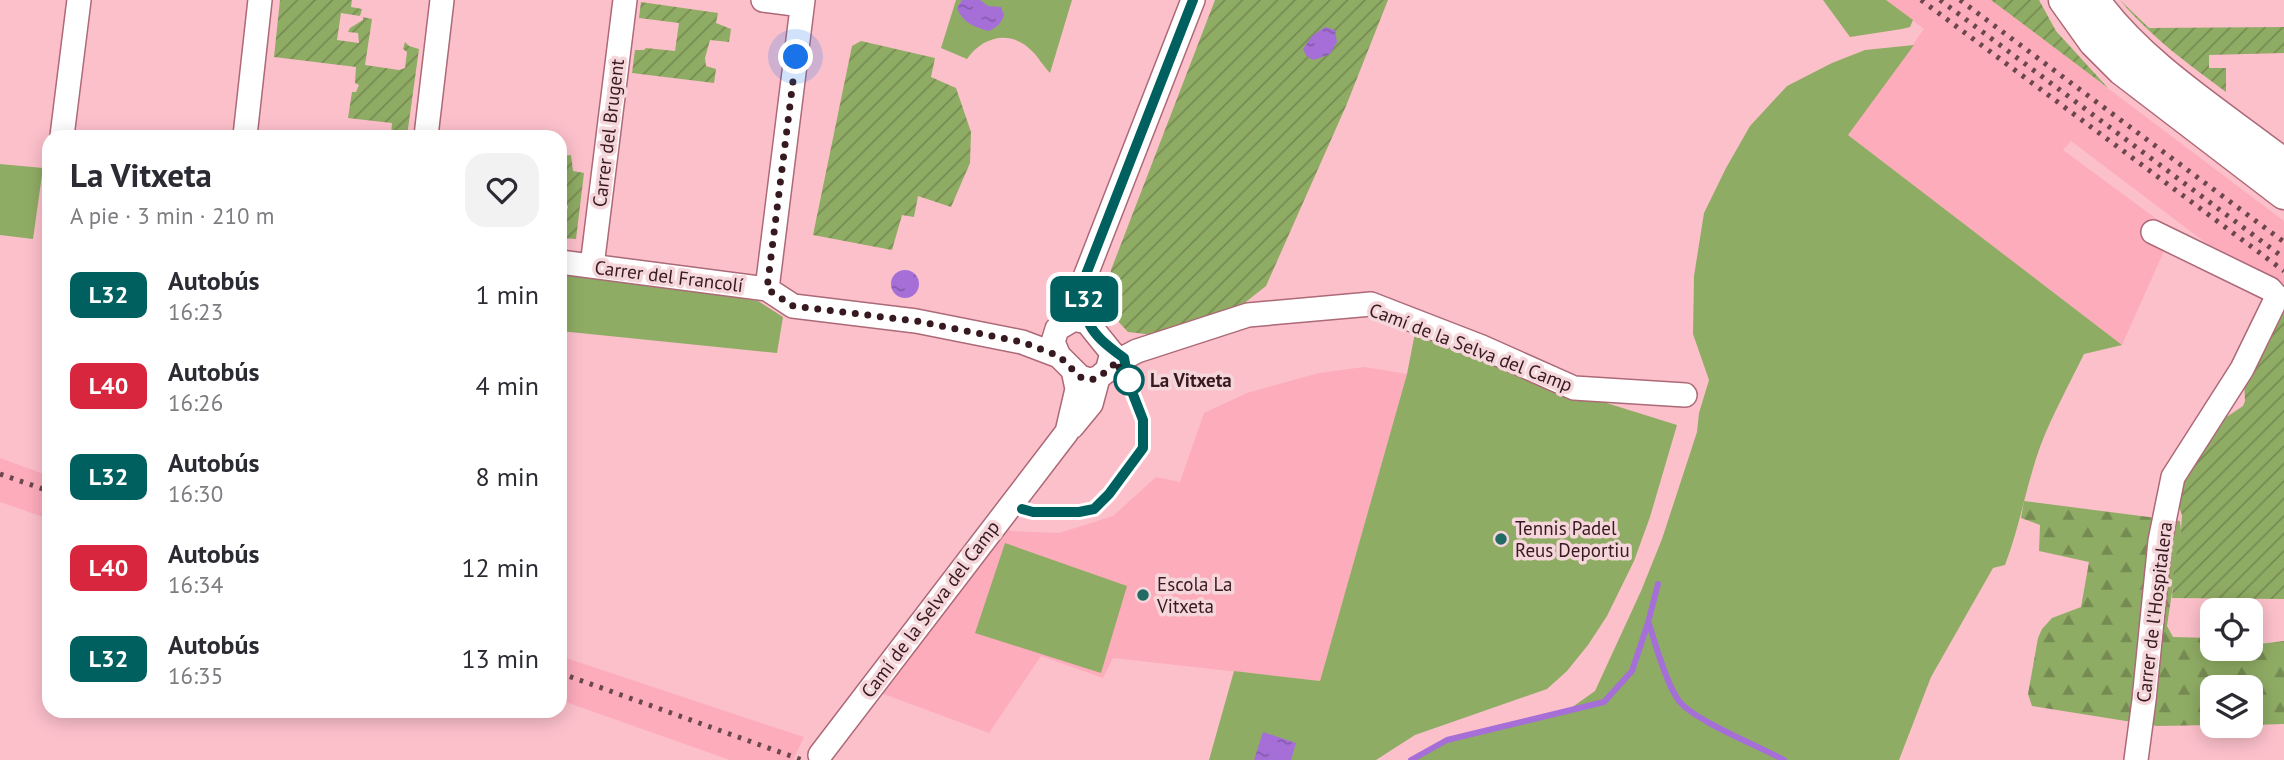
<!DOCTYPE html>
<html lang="es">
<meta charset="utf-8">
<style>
:root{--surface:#fff;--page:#f2f2f3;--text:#2b2b33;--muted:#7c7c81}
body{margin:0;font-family:"PT Sans",sans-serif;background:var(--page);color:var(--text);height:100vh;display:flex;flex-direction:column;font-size:26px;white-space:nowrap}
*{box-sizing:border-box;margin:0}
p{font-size:23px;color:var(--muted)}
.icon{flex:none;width:38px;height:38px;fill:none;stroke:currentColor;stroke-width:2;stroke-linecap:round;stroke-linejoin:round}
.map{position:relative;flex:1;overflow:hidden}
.drawer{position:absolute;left:42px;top:130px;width:525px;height:588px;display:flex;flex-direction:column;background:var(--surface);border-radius:21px;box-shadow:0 4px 18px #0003}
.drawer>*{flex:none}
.badge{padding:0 14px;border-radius:10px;font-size:24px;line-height:46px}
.tools{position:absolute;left:2200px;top:598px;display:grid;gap:14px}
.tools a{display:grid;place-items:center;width:63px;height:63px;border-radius:14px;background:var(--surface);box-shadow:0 4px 18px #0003;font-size:35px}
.you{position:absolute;width:35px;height:35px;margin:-18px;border:5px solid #fff;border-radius:50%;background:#1a73e8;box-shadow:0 0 0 10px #1a73e833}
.map>.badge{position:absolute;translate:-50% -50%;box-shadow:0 0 0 4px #fff}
.round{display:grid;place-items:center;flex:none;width:74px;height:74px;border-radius:21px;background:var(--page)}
.headline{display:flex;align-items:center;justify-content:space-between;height:119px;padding:0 28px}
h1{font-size:33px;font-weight:700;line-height:52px}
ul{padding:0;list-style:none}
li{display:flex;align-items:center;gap:21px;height:91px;padding:0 28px}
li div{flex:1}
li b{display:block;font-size:26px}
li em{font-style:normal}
li .badge{min-width:77px;font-weight:700;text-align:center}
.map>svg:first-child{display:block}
.built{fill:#fdacbc}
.green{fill:#8fac64}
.forest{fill:url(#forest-firs)}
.garden{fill:url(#garden-furrows)}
.water{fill:url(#water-ripples)}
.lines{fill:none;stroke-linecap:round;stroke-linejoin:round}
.stream{stroke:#a56fd7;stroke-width:6}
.minor-casing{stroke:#ac6977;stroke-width:26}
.major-casing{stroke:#ac6977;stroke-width:33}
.minor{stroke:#fff;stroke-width:23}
.major{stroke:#fff;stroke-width:30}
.rail{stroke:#6a464d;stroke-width:5;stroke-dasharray:3.5 7;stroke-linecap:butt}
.line-casing{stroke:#fff;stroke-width:16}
.line{stroke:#005f5f;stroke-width:10}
.walk{stroke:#361a20;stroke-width:7;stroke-dasharray:0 12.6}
.stop-dot{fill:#fff;stroke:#005f5f;stroke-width:3.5}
.poi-dot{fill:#216b64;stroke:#f5d6db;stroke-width:2.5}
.labels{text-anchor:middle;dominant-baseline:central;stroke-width:7;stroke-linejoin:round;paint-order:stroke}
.street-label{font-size:19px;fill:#361a20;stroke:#f5d6db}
.stop-label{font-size:19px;font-weight:bold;fill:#361a20;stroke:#f5d6db;text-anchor:start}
.poi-label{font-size:19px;fill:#361a20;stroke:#f5d6db;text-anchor:start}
</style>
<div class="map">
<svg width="2284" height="760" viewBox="0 0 2284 760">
<defs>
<pattern id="forest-firs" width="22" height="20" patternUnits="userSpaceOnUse" patternTransform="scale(1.75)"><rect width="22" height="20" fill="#8fac64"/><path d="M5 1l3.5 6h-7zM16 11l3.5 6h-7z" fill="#768b52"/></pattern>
<pattern id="garden-furrows" width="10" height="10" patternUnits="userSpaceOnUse" patternTransform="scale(1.75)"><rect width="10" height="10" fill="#8fac64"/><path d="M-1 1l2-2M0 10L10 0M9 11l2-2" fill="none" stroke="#768b52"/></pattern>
<pattern id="water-ripples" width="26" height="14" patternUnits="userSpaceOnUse" patternTransform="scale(1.75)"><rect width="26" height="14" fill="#a56fd7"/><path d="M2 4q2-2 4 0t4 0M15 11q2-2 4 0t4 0" fill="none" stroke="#875aae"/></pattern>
</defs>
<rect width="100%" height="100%" fill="#fcc0cb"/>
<path class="built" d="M1886 0H1991L2284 221V302L2071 141 2063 150 2173 231 2122 345 1848 135 1924 29Z
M1364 367 1407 374 1320 681 1113 658 1103 678 1041 656 989 733 870 689 993 526 1011 531 1059 533 1113 516 1156 477 1180 482 1204 413 1247 393 1319 373Z
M0 458 49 476V519L0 502Z
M560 656 764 724 804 737 793 760H730L560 700Z"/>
<path class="green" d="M956 0H1072L1050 73C1043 66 1039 58 1033 52 1012 29 983 36 967 59L941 48Z
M1823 0H1886L1913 20 1910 27 1902 29 1850 37Z
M1914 45 1848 135 2122 345 2084 354C2069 385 2052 415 2040 447 2026 486 2020 526 2005 565L1993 568 1931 677 1899 760H1416L1433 747 1500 727 1535 721 1571 708 1595 691 1641 591 1662 539 1697 432 1699 413 1709 380 1693 334 1694 276 1704 213 1726 168 1750 126 1787 86 1832 63 1865 50Z
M0 164 43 168 33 239 0 235Z
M560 268 758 301 783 317 777 353 560 331Z
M1415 333 1517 375 1677 425 1650 517 1634 561 1607 616 1588 645 1567 671 1547 689 1415 735 1376 760H1209L1234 671 1320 681 1407 374Z
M1005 543 1127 586 1101 673 975 633Z"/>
<path class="forest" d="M2024 501 2180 521 2181 531 2167 626 2173 637 2212 638V649H2250L2251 645 2284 641V724L2251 725 2250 688H2212V725L2157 726 2032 706 2028 694 2038 638 2042 629 2052 618 2081 607 2089 562 2039 551 2040 525 2021 518Z"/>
<path class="garden" d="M280 0H352L351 7 362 9 360 16 341 13 337 40 359 43 358 33 348 32 350 28 363 20V17L372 19 365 65 399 70 405 68 407 52 403 49 405 42 409 46 419 49 407 136H391L392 123 348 118 352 92H356L359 85 355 83 356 67 274 57Z
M1215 0H1388L1346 106 1266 286 1242 305 1154 335 1128 332 1115 318 1108 296 1111 270Z
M1991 0H2039L2056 31 2108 88Z
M2120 0 2149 28 2284 27V53L2209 55V68H2226V92C2186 62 2153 39 2120 0Z
M641 2 718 13 716 23 731 29 729 42 710 40 705 58 706 66 716 69 714 83 632 73 635 50H644L646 48 675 51 679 23 639 18Z
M861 41 935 58 931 77 956 88 971 132 970 163 951 207 918 196 914 217 902 215 892 250 813 235 852 46Z
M571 155 573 171 584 173 576 239 560 238V226H563L568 206H560V156Z
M2284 302V599L2172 598 2174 567 2181 531 2182 515 2178 504 2181 486 2216 424 2243 406 2245 401 2244 379Z"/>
<path class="water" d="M962 0H980L988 6 1001 7 1004 15C1001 24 997 27 989 31 975 28 962 22 957 8Z
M1325 27 1335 30 1337 42 1330 54 1314 60C1308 58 1306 56 1303 49L1312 36Z
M891 284a14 14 0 1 1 28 0a14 14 0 1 1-28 0Z
M1263 732 1296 743 1291 760H1254Z"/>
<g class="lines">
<path class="stream" d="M1649 624C1655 643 1667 686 1679 701 1695 721 1759 746 1784 760
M1411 760 1447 740 1604 702 1632 671 1648 623 1658 584"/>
<g class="minor-casing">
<path id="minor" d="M763 0 802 5
M62 136 79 0
M245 136 260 0
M426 136 442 0
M560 262 767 289 793 306 916 321 1022 342 1059 356
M592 266 625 0
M767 289 803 0
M1064 323 1085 277 1193 0
M1107 371 1112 353 1087 322 1074 319 1057 329 1053 342 1059 356 1080 377 1090 380 1098 378 1118 361 1137 351 1248 315 1371 304 1482 347 1574 388 1685 395
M1072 427 1091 404 1098 378
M820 755 1067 432 1077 389 1073 370
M2136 760 2144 700 2160 541 2173 477 2242 369 2277 297 2270 289 2153 232"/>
</g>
<g class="major-casing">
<path id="major" d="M2064 0 2094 42 2122 70 2284 194
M2094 0C2140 65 2221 115 2284 164"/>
</g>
<use href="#minor" class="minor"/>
<use href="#major" class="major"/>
<path class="rail" d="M1921 0 2284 271
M1940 0 2284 258
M1960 0 2284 242
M0 474 49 491
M560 673 802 760"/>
</g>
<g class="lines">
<g class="line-casing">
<path id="line" d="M1022 509 1033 512H1079L1094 509 1109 494 1143 448V420L1129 384 1124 358C1087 331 1082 322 1085 277L1193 0"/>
</g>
<use href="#line" class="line"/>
<path class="walk" d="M796 57 767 289 793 306 916 321 1022 342 1059 356 1080 377 1090 380 1098 378 1118 361 1120 374 1129 380"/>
</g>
<circle class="stop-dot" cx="1129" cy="380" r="14"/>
<g class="poi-dot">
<circle cx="1501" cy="539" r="7"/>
<circle cx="1143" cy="595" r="7"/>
</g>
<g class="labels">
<g class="street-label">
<text transform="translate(608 133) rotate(-83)">Carrer del Brugent</text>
<text transform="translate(669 276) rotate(7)">Carrer del Francolí</text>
<text transform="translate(1471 347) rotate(21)">Camí de la Selva del Camp</text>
<text transform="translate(930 609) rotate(-53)">Camí de la Selva del Camp</text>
<text transform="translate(2154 612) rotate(-83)">Carrer de l'Hospitalera</text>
</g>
<g class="stop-label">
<text x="1150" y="380">La Vitxeta</text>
</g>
<g class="poi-label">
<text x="1515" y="528">Tennis Padel<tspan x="1515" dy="22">Reus Deportiu</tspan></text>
<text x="1157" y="584">Escola La<tspan x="1157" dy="22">Vitxeta</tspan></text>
</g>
</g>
</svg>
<div class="tools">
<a><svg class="icon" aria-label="locate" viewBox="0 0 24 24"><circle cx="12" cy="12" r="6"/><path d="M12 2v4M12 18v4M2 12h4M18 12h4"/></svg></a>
<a><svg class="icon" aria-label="layers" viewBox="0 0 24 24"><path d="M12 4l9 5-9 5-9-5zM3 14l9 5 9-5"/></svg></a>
</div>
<div class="you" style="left:796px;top:57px"></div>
<b class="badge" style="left:1084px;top:299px;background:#005f5f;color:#fff">L32</b>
<section class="drawer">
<div class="headline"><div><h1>La Vitxeta</h1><p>A pie · 3 min · 210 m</p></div><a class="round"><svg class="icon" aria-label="heart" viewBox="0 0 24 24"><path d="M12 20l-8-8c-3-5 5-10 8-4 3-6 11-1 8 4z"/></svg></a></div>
<ul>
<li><span class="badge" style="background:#005f5f;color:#fff">L32</span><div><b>Autobús</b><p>16:23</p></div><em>1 min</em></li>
<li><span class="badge" style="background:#d7263d;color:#fff">L40</span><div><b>Autobús</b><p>16:26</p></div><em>4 min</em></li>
<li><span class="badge" style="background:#005f5f;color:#fff">L32</span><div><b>Autobús</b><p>16:30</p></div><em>8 min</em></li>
<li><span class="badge" style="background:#d7263d;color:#fff">L40</span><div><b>Autobús</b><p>16:34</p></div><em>12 min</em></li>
<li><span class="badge" style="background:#005f5f;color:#fff">L32</span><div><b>Autobús</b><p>16:35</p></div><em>13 min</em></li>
</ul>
</section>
</div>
